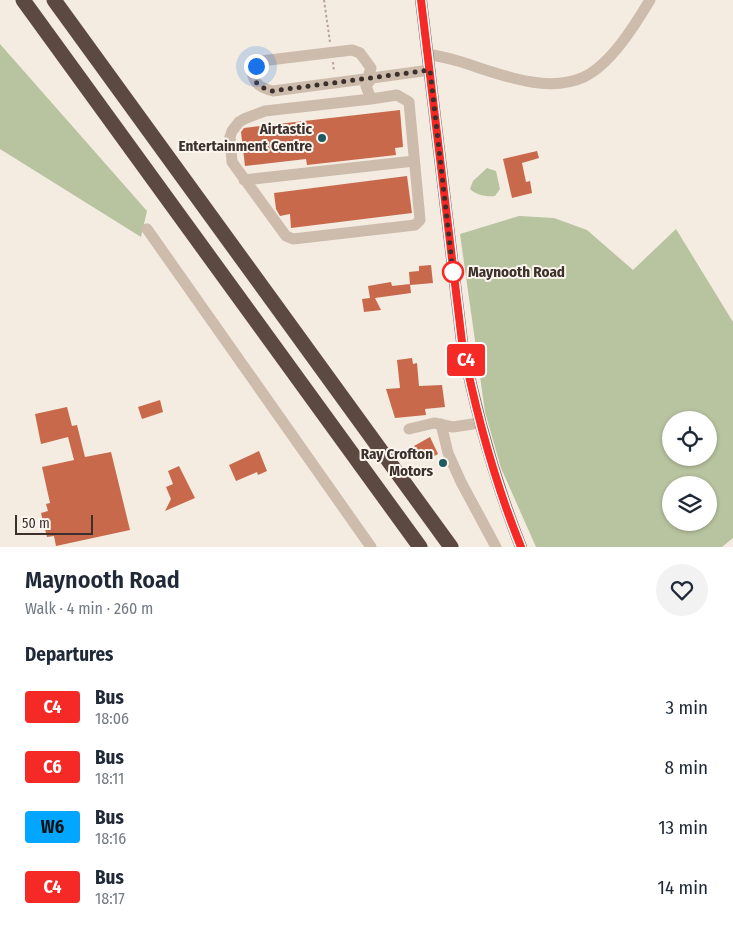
<!DOCTYPE html>
<meta charset="utf-8">
<style>
:root{--surface:#fff;--page:#f2f2f3;--text:#1f2937;--muted:#747a83}
body{margin:0;font-family:"Fira Sans Condensed",sans-serif;background:var(--page);color:var(--text);height:100vh;display:flex;flex-direction:column;font-size:19px;white-space:nowrap}
*{box-sizing:border-box;margin:0}
p{font-size:16px;color:var(--muted)}
.icon{flex:none;width:28px;height:28px;fill:none;stroke:currentColor;stroke-width:2;stroke-linecap:round;stroke-linejoin:round}
.map{position:relative;height:547px;overflow:hidden}
.drawer{display:flex;flex-direction:column;background:var(--surface);flex:1}
.drawer>*{flex:none}
.badge{padding:0 10px;border-radius:4px;font-size:18px;line-height:32px}
.fabs{position:absolute;left:662px;top:411px;display:grid;gap:10px}
.fabs a{display:grid;place-items:center;width:55px;height:55px;border-radius:50%;background:var(--surface);box-shadow:0 1px 4px #0004;font-size:25px}
.scale{position:absolute;left:15px;bottom:12px;width:78px;box-sizing:border-box;padding-left:5px;border:2px solid #3b302b;border-top:0;font-size:14px;line-height:18px;white-space:nowrap;color:#3b302b;-webkit-text-stroke:4px #fbf5ee;paint-order:stroke}
.you{position:absolute;width:25px;height:25px;margin:-12px;border:4px solid #fff;border-radius:50%;background:#1a73e8;box-shadow:0 0 0 8px #1a73e833}
.map>.badge{position:absolute;translate:-50% -50%;box-shadow:0 0 0 2px #fff}
h2{padding:0 25px;font-size:19px;line-height:45px}
.round{display:grid;place-items:center;flex:none;width:52px;height:52px;border-radius:26px;background:var(--page)}
.summary{display:flex;align-items:center;justify-content:space-between;height:85px;padding:0 25px}
h1{font-size:24px;font-weight:600;line-height:38px}
ul{padding:0;list-style:none}
li{display:flex;align-items:center;gap:15px;height:60px;padding:0 25px}
li div{flex:1}
li b{display:block;font-size:19px}
li em{font-style:normal}
li .badge{min-width:55px;font-weight:700;text-align:center}
.map>svg:first-child{display:block}
.green{fill:#b8c4a0;fill-rule:evenodd}
.building{fill:#c8694b}
.lines{fill:none;stroke-linecap:round;stroke-linejoin:round}
.path{stroke:#b9a596;stroke-width:2;stroke-dasharray:2.5 2.5;stroke-linecap:butt}
.minor{stroke:#cdbbac;stroke-width:11}
.major{stroke:#7d675c;stroke-width:12}
.highway{stroke:#5c4a42;stroke-width:15}
.line-casing{stroke:#fff;stroke-width:11}
.line{stroke:#f52a26;stroke-width:8}
.walk{stroke:#3b302b;stroke-width:5;stroke-dasharray:0 9}
.poi-dot{fill:#1f5a5e;stroke:#fbf5ee;stroke-width:2}
.stop-dot{fill:#fff;stroke:#f52a26;stroke-width:2.5}
.labels{text-anchor:middle;dominant-baseline:central;stroke-width:4;stroke-linejoin:round;paint-order:stroke}
.poi-label{font-size:15px;font-weight:bold;fill:#3b302b;stroke:#fbf5ee;text-anchor:end}
.stop-label{font-size:15px;font-weight:bold;fill:#3b302b;stroke:#fbf5ee;text-anchor:start}
</style>
<div class="map">
<svg width="733" height="547" viewBox="0 0 733 547">
<rect width="100%" height="100%" fill="#f4ebe1"/>
<path class="green" d="M0 44 147 211 141 237 0 149Z
M487 168 496 171 500 189 495 196C486 197 476 195 470 189L473 181Z
M519 216 554 218 587 230 633 270 676 229 733 322V538L722 547H536L501 468 485 412 460 234ZM671 420H709V458H671ZM671 485H709V522H671Z"/>
<path class="building" d="M400 110 403 147 395 148 396 155 307 165 306 159 245 166 241 132 244 128Z
M537 151 539 158 522 163 526 182 530 181 532 193 512 198 503 159Z
M407 176 412 213 291 228 290 214 280 216 276 209 274 193Z
M431 265 433 283 410 285 409 272 419 271V266Z
M391 282 392 286 410 284 411 293 375 298 381 310 364 312 362 299 370 298 368 286Z
M412 358 413 364 417 363 419 386 442 385 445 407 425 409 426 415 395 418 386 389 400 388 397 360Z
M160 400 163 412 142 419 138 407Z
M67 407 72 426 77 425 85 457 111 452 130 530 56 546 54 536 47 537 41 513 48 511 46 504 50 503 42 467 74 460 68 437 41 444 35 414Z
M430 437 438 454 427 460 414 446Z
M259 451 267 471 258 475 257 472 236 481 229 465Z
M179 466 195 498 165 511 171 499 166 487 173 484 168 471Z"/>
<g class="lines">
<path class="path" d="M324 0 330 42
M333 62 334 72"/>
<path class="minor" d="M352 50 360 53 371 68 369 74 372 78 273 91C261 88 254 84 252 72L261 61Z
M428 54C438 56 448 58 458 61 495 72 545 95 584 77 611 64 635 25 650 0
M371 99 397 95 409 102 420 220 415 225 293 239 286 236 232 162 230 137 232 131 239 122 244 119 265 111 371 99 366 86 372 78 430 70
M244 180 414 161
M147 229 371 547
M441 424 448 453 461 482 496 547
M409 429 434 423 453 427 479 423"/>
<path class="major" d="M421 0 462 342C476 413 494 479 521 547"/>
<path class="highway" d="M23 0 420 547
M54 0 451 547"/>
</g>
<g class="lines">
<g class="line-casing">
<path id="line" d="M421 0 462 342C476 414 493 478 521 547"/>
</g>
<use href="#line" class="line"/>
<path class="walk" d="M256 66C248 80 260 88 272 91L430 70 453 272"/>
</g>
<g class="poi-dot">
<circle cx="322" cy="138" r="5"/>
<circle cx="443" cy="463" r="5"/>
</g>
<circle class="stop-dot" cx="453" cy="272" r="10"/>
<g class="labels">
<g class="poi-label">
<text x="312" y="129">Airtastic<tspan x="312" dy="17">Entertainment Centre</tspan></text>
<text x="433" y="454">Ray Crofton<tspan x="433" dy="17">Motors</tspan></text>
</g>
<g class="stop-label">
<text x="468" y="272">Maynooth Road</text>
</g>
</g>
</svg>
<div class="fabs">
<a><svg class="icon" aria-label="locate" viewBox="0 0 24 24"><circle cx="12" cy="12" r="6"/><path d="M12 2v4M12 18v4M2 12h4M18 12h4"/></svg></a>
<a><svg class="icon" aria-label="layers" viewBox="0 0 24 24"><path d="M12 4l9 5-9 5-9-5zM3 14l9 5 9-5"/></svg></a>
</div>
<div class="scale">50 m</div>
<div class="you" style="left:256px;top:66px"></div>
<b class="badge" style="left:466px;top:360px;background:#f52a26;color:#fff">C4</b>
</div>
<section class="drawer">
<div class="summary"><div><h1>Maynooth Road</h1><p>Walk · 4 min · 260 m</p></div><a class="round"><svg class="icon" aria-label="heart" viewBox="0 0 24 24"><path d="M12 20l-8-8c-3-5 5-10 8-4 3-6 11-1 8 4z"/></svg></a></div>
<h2>Departures</h2>
<ul>
<li><span class="badge" style="background:#f52a26;color:#fff">C4</span><div><b>Bus</b><p>18:06</p></div><em>3 min</em></li>
<li><span class="badge" style="background:#f52a26;color:#fff">C6</span><div><b>Bus</b><p>18:11</p></div><em>8 min</em></li>
<li><span class="badge" style="background:#00a6ff;color:#111">W6</span><div><b>Bus</b><p>18:16</p></div><em>13 min</em></li>
<li><span class="badge" style="background:#f52a26;color:#fff">C4</span><div><b>Bus</b><p>18:17</p></div><em>14 min</em></li>
</ul>
</section>
